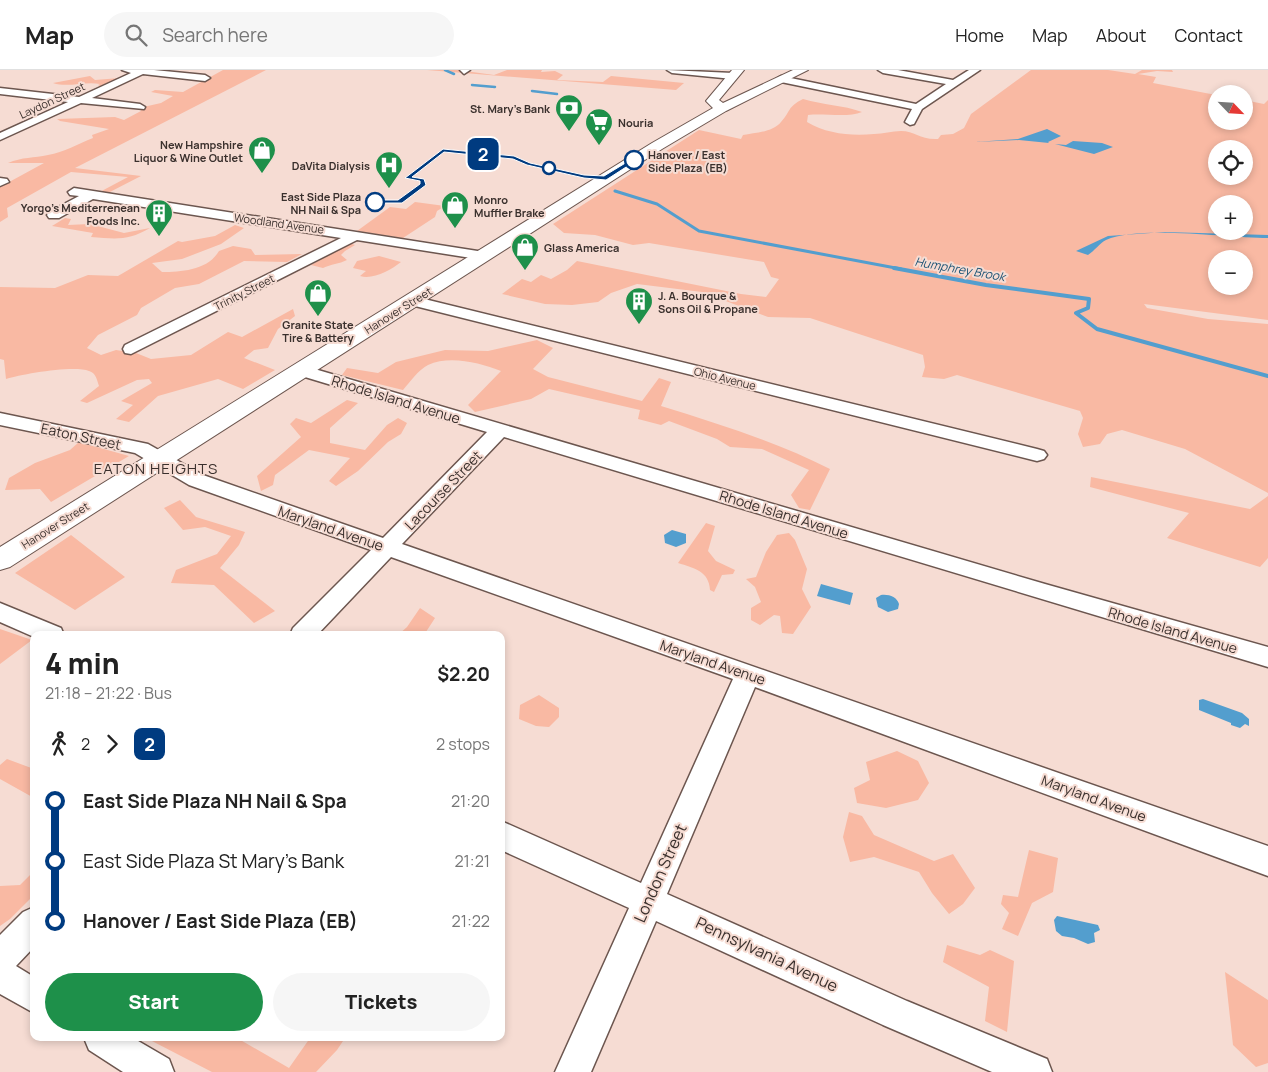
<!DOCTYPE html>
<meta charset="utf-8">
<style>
:root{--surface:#fff;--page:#f6f6f6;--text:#222;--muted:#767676;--line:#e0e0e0;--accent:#1e904a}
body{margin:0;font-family:Manrope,sans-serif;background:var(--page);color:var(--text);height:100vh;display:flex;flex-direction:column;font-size:19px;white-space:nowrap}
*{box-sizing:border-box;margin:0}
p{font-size:16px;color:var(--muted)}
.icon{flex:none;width:28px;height:28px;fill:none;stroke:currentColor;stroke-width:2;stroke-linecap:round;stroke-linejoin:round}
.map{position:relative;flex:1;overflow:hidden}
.drawer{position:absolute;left:30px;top:561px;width:475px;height:410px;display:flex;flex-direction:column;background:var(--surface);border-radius:10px;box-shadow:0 2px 8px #0003}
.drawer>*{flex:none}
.badge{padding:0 10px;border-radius:8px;font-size:18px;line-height:32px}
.needle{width:32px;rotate:115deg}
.tools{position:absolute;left:1208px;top:15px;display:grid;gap:10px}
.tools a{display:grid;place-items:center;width:45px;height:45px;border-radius:50%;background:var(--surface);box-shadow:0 2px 8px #0003;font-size:25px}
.map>.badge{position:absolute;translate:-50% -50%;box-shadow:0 0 0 2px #fff}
.legs{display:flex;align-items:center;gap:8px;height:55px;padding:0 15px;font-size:16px}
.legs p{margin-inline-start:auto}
.summary{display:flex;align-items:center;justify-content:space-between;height:85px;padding:0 15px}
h1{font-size:28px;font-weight:800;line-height:38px}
.cta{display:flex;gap:10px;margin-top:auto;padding:10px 15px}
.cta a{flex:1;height:58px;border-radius:30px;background:var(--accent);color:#fff;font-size:20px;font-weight:800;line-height:58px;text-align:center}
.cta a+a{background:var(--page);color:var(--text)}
ul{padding:0 15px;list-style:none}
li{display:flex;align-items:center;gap:18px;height:60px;font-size:19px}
li i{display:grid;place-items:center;width:8px;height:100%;margin:0 6px;background:currentColor}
li i::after{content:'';width:12px;height:12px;margin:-6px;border:4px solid;border-radius:50%;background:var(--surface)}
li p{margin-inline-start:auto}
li:first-child i{background:linear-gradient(#0000 50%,currentColor 0)}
li:last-child i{background:linear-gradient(currentColor 50%,#0000 0)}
header{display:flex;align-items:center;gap:30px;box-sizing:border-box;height:70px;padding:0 25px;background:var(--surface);border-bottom:1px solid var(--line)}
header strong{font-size:24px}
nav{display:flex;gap:28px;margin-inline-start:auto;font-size:18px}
.search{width:350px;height:45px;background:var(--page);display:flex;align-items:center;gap:12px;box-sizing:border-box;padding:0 18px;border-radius:28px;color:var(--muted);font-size:19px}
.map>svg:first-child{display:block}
.green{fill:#f9b9a3;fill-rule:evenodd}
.water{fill:#539ece}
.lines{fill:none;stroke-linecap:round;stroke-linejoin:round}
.stream-far2{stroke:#539ece;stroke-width:2.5}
.stream-far1{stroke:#539ece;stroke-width:3}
.stream{stroke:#539ece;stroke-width:4}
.street-casing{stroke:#6c564f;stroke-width:3}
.secondary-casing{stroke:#6c564f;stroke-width:2}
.street{fill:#fff;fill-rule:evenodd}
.secondary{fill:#fff;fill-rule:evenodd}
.line-1{fill:#003b80;stroke:#fff}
.stop-1-dot{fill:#fff;stroke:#003b80;stroke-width:2.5}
.labels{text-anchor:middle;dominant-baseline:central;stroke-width:4;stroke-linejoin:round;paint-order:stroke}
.far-street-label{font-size:11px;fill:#3a302d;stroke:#f6dcd3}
.far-poi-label{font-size:11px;font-weight:bold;fill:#3a302d;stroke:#f6dcd3;text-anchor:end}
.far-stop-label{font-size:11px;font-weight:bold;fill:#3a302d;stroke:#f6dcd3;text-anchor:start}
.far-water-label{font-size:12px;font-style:italic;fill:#1b5375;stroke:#f6dcd3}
.street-label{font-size:14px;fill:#3a302d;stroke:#f6dcd3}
.neighbourhood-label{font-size:15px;letter-spacing:1px;fill:#3a302d;stroke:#f6dcd3}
.near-street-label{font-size:16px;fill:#3a302d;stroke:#f6dcd3}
</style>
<header>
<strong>Map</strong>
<div class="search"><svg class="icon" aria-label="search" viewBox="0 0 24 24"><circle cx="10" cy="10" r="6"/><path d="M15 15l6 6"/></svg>Search here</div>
<nav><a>Home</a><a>Map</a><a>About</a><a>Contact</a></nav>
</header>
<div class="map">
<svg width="1268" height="1002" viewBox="0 0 1268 1002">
<rect width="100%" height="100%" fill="#f6dcd3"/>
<path class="green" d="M223 0H266L75 98 141 106 106 124H96L128 107 71 102 7 138 8 147 0 152V117L44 93H8C22 87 34 88 48 85 64 82 78 74 93 68L92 65 109 59 60 51 57 49 115 47 124 50 141 41 139 38 161 33 173 26 151 22 155 20 183 22Z
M427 0H458L494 5 507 0H542L541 2 555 1 563 5 557 10 603 12 611 6 684 13 676 20Z
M1031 0H1108L1135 4 1142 0H1172L1173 2 1157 1 1138 4 1156 7 1153 13 1216 25V51H1244V30L1264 34 1268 30V250L1144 234 1147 238 1208 249 1268 254V423L1185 379 1122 360 1107 364 1100 374 1083 377 1078 364 1083 348 1080 341 957 305 944 309 922 307 925 297 923 285 810 248 768 247 702 222 637 214 611 223 598 232 572 235 545 234 502 224 522 209 531 212 541 205 551 209 567 200 577 191 741 224 766 227 779 209 771 207 764 192 649 173 633 175 595 165 564 163 553 154 699 60 741 69 743 65C755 63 773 62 781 52 791 41 787 37 803 29 823 35 843 35 862 42 848 48 824 43 808 45L807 52C827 64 851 66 874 64 883 64 892 61 901 61 915 61 920 70 938 69L941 65 953 64 964 58 971 44ZM1216 79H1244V106H1216ZM1216 134H1244V161H1216ZM1216 189H1244V216H1216Z
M90 6 95 10 120 8 100 16 98 15 100 14C85 11 68 18 53 13Z
M415 132 445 136 437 141 435 147 403 168 357 161 390 137 406 139Z
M65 148 71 149 68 155 90 154 124 163 150 158C128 171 116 169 91 167L93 163 52 156Z
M235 155 244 158 221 174 182 189 152 193 162 202C182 202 208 200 219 181L233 176 251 179 255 185 302 184 287 192 244 191 199 214 175 218 141 238 137 245 98 265 87 278 101 285 116 280 136 283 151 289 191 285 228 262 242 267 293 239 295 246 278 259 268 278 254 280 244 288 275 300 243 319 218 309 158 326 129 352 116 349 133 335 121 331 152 313 149 309 137 310 87 333 80 331 99 316C97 310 96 303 89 301 74 295 22 304 6 309L4 290 0 289V217L55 218 88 205 118 206 178 171 182 172 215 166Z
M349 173 355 175 345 181 341 185 347 190C339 194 331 194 323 198L311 195Z
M379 186 401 192C391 200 373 210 360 206L366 201 353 198 357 191Z
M537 270 553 278 533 299 548 307 642 331 659 308 671 312 661 336C719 354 777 372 830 399L810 440 799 438 791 425 809 400 762 379 730 377 717 369 669 351 661 355 638 349 640 340 549 319 531 329 475 342 468 335 501 301C480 293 450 285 428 295 418 300 410 312 403 320L342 305 347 298 378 303 396 292 445 280 488 281Z
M347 330 358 333 330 358V373L365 380 387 355 398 348 407 353 401 364 388 372 358 401 336 416 329 411 350 388 309 380 275 405 273 415 261 421 257 406 301 367 290 354 296 348 311 353Z
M79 372 129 386 51 432 40 419 5 420 9 408 35 393 70 380Z
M1091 407 1250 439 1268 426V488L1260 497 1167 468 1189 443 1090 417Z
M180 430 196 447 245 462 239 475 220 498 275 541 254 553 214 515 171 513 176 500 217 484 231 466 205 457 183 460 164 438Z
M706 453 715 456 708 481 716 491 735 500 733 504 722 505 714 522 710 520C709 501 694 498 678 493Z
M789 463 795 470 807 499 802 519 811 537 793 564 782 563 780 546 774 545 760 555 751 550V538L761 532 755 517 746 509 756 507 766 482 777 465Z
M71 465 125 507 75 540 15 503Z
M420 538 435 548 424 565H398L407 557Z
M0 559 32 570 0 594Z
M539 625 559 638V647L549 657 536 656 519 649 520 635Z
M897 681 918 691 929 713 918 730 886 738 857 733 854 718 870 710 866 692Z
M7 689 34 699V728L0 709V695Z
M849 742 862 746 874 765 934 791 953 784 975 818 963 834 949 844 932 823 919 802 874 787 850 792 843 767Z
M1029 780 1058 788 1053 822 1032 833 1018 866 1002 859 1009 843 1001 834 1003 825 1018 827Z
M34 801V825L10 849 0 856V816L20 815Z
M947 875 980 885 990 880 1014 891 1007 962 985 951 989 917 943 892Z
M1225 902 1268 930V993L1256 997 1233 975Z
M151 968H237L289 998 310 968H345L337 980 316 1002H212L150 970Z"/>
<path class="water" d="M1047 59 1061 66 1048 72 1049 73 1019 70 975 72 1018 69Z
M1073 71 1102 73 1113 77 1094 84 1055 74 1066 75Z
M1165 162 1268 165V168C1228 168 1140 155 1106 170 1100 173 1094 181 1088 185L1076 181 1108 166Z
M672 460 686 464V473L676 477 665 473 664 465Z
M821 514 853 523 850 535 817 526Z
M881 525C889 524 897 527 899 534L898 539 888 542 878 537 876 528Z
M1203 629 1242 643 1249 649V656L1245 654 1240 658 1231 655V653L1199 640V630Z
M1057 846 1098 855 1100 860 1094 863 1095 872 1088 874 1074 868 1062 866 1056 861 1054 850Z"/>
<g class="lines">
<path class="stream-far2" d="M445 0 454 4
M472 15 495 17
M532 21 557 24"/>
<path class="stream-far1" d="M615 121 657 134 699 161 901 199"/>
<path class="stream" d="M894 198 986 215 1089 229 1088 238 1076 243 1097 259 1268 306"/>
<g class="street-casing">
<path id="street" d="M122 0H154L205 5 210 8 205 11 143 4 92 28 140 34 145 37 144 39 81 33 0 70V63L68 32 0 24V18L79 27 131 3Z
M460 0H470L464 4Z
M667 0 733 3 738 6 733 9 672 3Z
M878 0H898L953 10 969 0H980L922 39 914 54 910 55 905 52 912 39 781 12 776 9 781 6 916 34 946 14 883 3Z
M0 108 7 109 9 112 0 116Z
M74 118 484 182 491 186 484 190 357 170 131 284 125 283 123 279 125 275 341 168 93 129 59 148H49L47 145 49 142 79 126 70 125 68 122Z
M412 226 1037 379 1044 381 1047 385 1044 389 1037 391 407 234 404 231Z
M301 295 1045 514 1268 577V597L504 367 402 474 1268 776V806L755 617 667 824 907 931 1047 989 1052 1002H992L883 955 656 851 591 1002H555L629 838 501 780V751L641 813 733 609 391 487 317 565H290L293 558 371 480 189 415 135 383 0 355V343L148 374 203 405 383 468 487 362 295 304 292 300 295 296Z
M0 533 61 558 64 565H34V567L0 552Z
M34 837V877L16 896 34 907V943L0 924V865L23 842Z
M84 968H133L169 989 174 1002H123L89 980Z"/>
</g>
<g class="secondary-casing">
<path id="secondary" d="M732 0H744L719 30 723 33 793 0H808L726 41 662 79 10 497 0 500V477L652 73 713 38 706 31Z"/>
</g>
<use href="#street" class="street"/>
<use href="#secondary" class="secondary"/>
</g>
<path class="line-1" d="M443 79 514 86 530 93 584 105 604 106 632 89 637 90 606 110 584 108 527 95 513 89 444 82 412 107 424 109 426 115 402 133H373L375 130H398L420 114V111L405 108Z"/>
<defs>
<g id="bank-pin" transform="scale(1.4375)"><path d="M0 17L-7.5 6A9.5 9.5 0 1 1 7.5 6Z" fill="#1e904a" stroke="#f6dcd3"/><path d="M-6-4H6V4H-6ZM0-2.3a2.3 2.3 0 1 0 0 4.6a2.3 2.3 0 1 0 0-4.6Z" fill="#fff"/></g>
<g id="supermarket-pin" transform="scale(1.4375)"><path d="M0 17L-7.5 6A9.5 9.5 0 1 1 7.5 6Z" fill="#1e904a" stroke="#f6dcd3"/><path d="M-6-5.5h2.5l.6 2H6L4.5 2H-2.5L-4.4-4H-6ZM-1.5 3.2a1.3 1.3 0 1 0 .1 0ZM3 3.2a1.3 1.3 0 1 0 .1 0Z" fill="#fff"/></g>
<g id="shop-pin" transform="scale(1.4375)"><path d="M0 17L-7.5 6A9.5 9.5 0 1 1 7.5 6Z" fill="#1e904a" stroke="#f6dcd3"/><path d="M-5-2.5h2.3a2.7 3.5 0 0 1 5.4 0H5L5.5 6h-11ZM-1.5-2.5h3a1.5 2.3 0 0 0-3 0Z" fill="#fff"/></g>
<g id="hospital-pin" transform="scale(1.4375)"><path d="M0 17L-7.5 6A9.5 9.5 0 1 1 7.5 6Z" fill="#1e904a" stroke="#f6dcd3"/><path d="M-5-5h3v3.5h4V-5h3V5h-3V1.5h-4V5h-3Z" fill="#fff"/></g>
<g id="building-pin" transform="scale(1.4375)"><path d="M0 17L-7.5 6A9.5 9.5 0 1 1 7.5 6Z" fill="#1e904a" stroke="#f6dcd3"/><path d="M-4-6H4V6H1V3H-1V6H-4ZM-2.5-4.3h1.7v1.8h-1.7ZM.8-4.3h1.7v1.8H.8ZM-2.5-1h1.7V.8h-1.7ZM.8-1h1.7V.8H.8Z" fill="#fff"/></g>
</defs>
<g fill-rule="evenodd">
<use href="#bank-pin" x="569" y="38"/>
<use href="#supermarket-pin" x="599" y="52"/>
<use href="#shop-pin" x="262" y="80"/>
<use href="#hospital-pin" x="389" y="95"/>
<use href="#shop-pin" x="455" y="135"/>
<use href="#building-pin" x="159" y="143"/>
<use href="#shop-pin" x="525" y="177"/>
<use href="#shop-pin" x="318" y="223"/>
<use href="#building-pin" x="639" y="231"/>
</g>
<g class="stop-1-dot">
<circle cx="634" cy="90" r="9"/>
<circle cx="549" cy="98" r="6"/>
<circle cx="375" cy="132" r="9"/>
</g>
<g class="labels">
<g class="far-street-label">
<text transform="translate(52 30) rotate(-25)">Laydon Street</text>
<text transform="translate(279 153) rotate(8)">Woodland Avenue</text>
<text transform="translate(244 222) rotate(-27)">Trinity Street</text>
<text transform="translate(398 240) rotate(-32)">Hanover Street</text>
<text transform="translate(725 308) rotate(14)">Ohio Avenue</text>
<text transform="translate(55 455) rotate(-32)">Hanover Street</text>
</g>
<g class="far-poi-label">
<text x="550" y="38">St. Mary's Bank</text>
<text x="618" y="52" text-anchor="start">Nouria</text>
<text x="243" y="74">New Hampshire<tspan x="243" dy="13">Liquor &amp; Wine Outlet</tspan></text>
<text x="370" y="95">DaVita Dialysis</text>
<text x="474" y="129" text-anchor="start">Monro<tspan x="474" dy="13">Muffler Brake</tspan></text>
<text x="140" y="137">Yorgo's Mediterrenean<tspan x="140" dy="13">Foods Inc.</tspan></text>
<text x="544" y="177" text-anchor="start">Glass America</text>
<text x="658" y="225" text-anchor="start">J. A. Bourque &amp;<tspan x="658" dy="13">Sons Oil &amp; Propane</tspan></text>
<text x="318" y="254" text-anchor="middle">Granite State<tspan x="318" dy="13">Tire &amp; Battery</tspan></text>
</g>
<g class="far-stop-label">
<text x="648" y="84">Hanover / East<tspan x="648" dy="13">Side Plaza (EB)</tspan></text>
<text x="361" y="126" text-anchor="end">East Side Plaza<tspan x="361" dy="13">NH Nail &amp; Spa</tspan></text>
</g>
<g class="far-water-label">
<text transform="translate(960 199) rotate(10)">Humphrey Brook</text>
</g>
<g class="street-label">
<text transform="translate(396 329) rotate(17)">Rhode Island Avenue</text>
<text transform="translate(81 366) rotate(12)">Eaton Street</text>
<text transform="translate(443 420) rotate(-46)">Lacourse Street</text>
<text transform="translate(784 444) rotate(17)">Rhode Island Avenue</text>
<text transform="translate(331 458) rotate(19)">Maryland Avenue</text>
<text transform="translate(1173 560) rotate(16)">Rhode Island Avenue</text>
<text transform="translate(713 592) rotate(19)">Maryland Avenue</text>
<text transform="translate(1094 728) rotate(20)">Maryland Avenue</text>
</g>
<g class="neighbourhood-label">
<text x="156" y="398">EATON HEIGHTS</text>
</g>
<g class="near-street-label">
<text transform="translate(660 803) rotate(-66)">London Street</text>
<text transform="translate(767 884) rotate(25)">Pennsylvania Avenue</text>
</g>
</g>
</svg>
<div class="tools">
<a><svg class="needle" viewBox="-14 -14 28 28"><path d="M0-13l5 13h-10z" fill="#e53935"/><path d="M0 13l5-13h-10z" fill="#767676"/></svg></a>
<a><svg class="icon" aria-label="locate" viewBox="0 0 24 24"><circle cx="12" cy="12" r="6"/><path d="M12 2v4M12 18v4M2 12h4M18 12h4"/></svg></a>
<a>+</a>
<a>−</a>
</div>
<b class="badge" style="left:483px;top:84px;background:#003b80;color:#fff">2</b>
<section class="drawer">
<div class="summary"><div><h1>4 min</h1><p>21:18 – 21:22 · Bus</p></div><b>$2.20</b></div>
<div class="legs"><svg class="icon" aria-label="walk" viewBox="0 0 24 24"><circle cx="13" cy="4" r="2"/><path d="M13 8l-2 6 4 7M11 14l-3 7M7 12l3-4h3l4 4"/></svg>2<svg class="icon" aria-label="forward" viewBox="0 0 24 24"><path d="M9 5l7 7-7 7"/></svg><b class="badge" style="background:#003b80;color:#fff">2</b><p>2 stops</p></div>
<ul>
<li><i style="color:#003b80"></i><b>East Side Plaza NH Nail &amp; Spa</b><p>21:20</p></li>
<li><i style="color:#003b80"></i><span>East Side Plaza St Mary's Bank</span><p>21:21</p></li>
<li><i style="color:#003b80"></i><b>Hanover / East Side Plaza (EB)</b><p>21:22</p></li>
</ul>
<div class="cta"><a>Start</a><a>Tickets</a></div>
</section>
</div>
